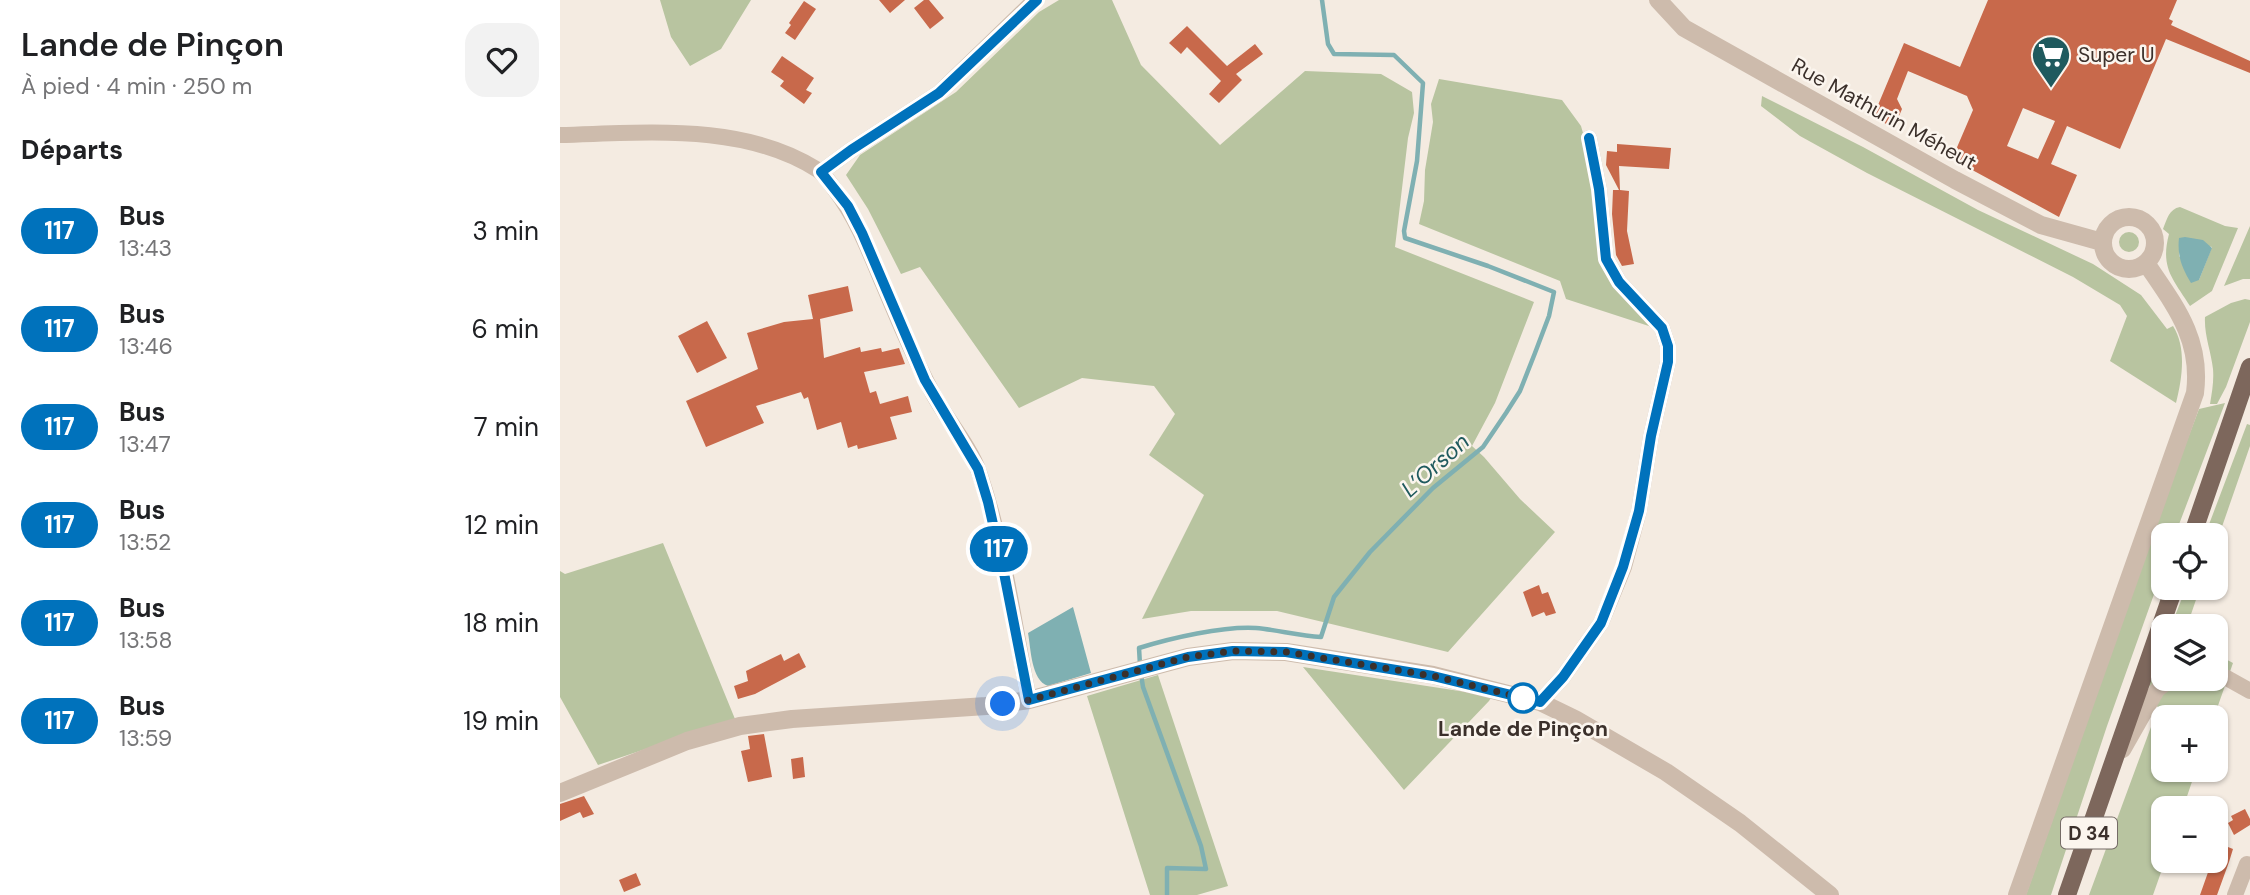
<!DOCTYPE html>
<html lang="fr">
<meta charset="utf-8">
<style>
:root{--surface:#fff;--page:#f2f2f2;--text:#202124;--muted:#757577}
body{margin:0;font-family:"DM Sans",sans-serif;background:var(--page);color:var(--text);height:100vh;display:flex;flex-direction:column;font-size:26px;white-space:nowrap}
*{box-sizing:border-box;margin:0}
p{font-size:23px;color:var(--muted)}
.icon{flex:none;width:38px;height:38px;fill:none;stroke:currentColor;stroke-width:2;stroke-linecap:round;stroke-linejoin:round}
.map{position:relative;flex:1;overflow:hidden}
.details{display:flex;flex-direction:column;background:var(--surface);width:560px}
.details>*{flex:none}
.badge{padding:0 14px;border-radius:23px;font-size:24px;line-height:46px}
.buttons{position:absolute;left:1591px;top:523px;display:grid;gap:14px}
.buttons a{display:grid;place-items:center;width:77px;height:77px;border-radius:14px;background:var(--surface);box-shadow:0 2px 5px #0004;font-size:35px}
.you{position:absolute;width:35px;height:35px;margin:-18px;border:5px solid #fff;border-radius:50%;background:#1a73e8;box-shadow:0 0 0 10px #1a73e833}
.map>.badge{position:absolute;translate:-50% -50%;box-shadow:0 0 0 4px #fff}
h2{padding:0 21px;font-size:26px;line-height:63px}
.round{display:grid;place-items:center;flex:none;width:74px;height:74px;border-radius:21px;background:var(--page)}
.head{display:flex;align-items:center;justify-content:space-between;height:119px;padding:0 21px}
h1{font-size:33px;font-weight:600;line-height:52px}
ul{padding:0;list-style:none}
li{display:flex;align-items:center;gap:21px;height:98px;padding:0 21px}
li div{flex:1}
li b{display:block;font-size:26px}
li em{font-style:normal}
li .badge{min-width:77px;font-weight:700;text-align:center}
main{display:flex;flex:1;min-height:0}
.map>svg:first-child{display:block}
.green{fill:#b8c4a0;fill-rule:evenodd}
.water{fill:#7fb0b2}
.lines{fill:none;stroke-linecap:round;stroke-linejoin:round}
.stream{stroke:#7fb0b2;stroke-width:4.5}
.building{fill:#c8694b;fill-rule:evenodd}
.minor{stroke:#cdbbac;stroke-width:16}
.tertiary{stroke:#cdbbac;stroke-width:18}
.primary{stroke:#7d675c;stroke-width:18}
.line-casing{stroke:#fff;stroke-width:16}
.line{stroke:#0072bc;stroke-width:10}
.walk{stroke:#3b302b;stroke-width:7;stroke-dasharray:0 12.6}
.stop-dot{fill:#fff;stroke:#0072bc;stroke-width:3.5}
.labels{text-anchor:middle;dominant-baseline:central;stroke-width:5;stroke-linejoin:round;paint-order:stroke}
.shield{fill:#fbf5ee;stroke:#756b66;stroke-width:2}
.shield-label{font-size:19px;font-weight:bold;fill:#3b302b}
.poi-label{font-size:21px;fill:#3b302b;stroke:#fbf5ee;text-anchor:start}
.street-label{font-size:21px;fill:#3b302b;stroke:#fbf5ee}
.stop-label{font-size:21px;font-weight:bold;fill:#3b302b;stroke:#fbf5ee}
.water-label{font-size:23px;font-style:italic;fill:#1f5a5e;stroke:#fbf5ee}
</style>
<main>
<section class="details">
<div class="head"><div><h1>Lande de Pinçon</h1><p>À pied · 4 min · 250 m</p></div><a class="round"><svg class="icon" aria-label="heart" viewBox="0 0 24 24"><path d="M12 20l-8-8c-3-5 5-10 8-4 3-6 11-1 8 4z"/></svg></a></div>
<h2>Départs</h2>
<ul>
<li><span class="badge" style="background:#0072bc;color:#fff">117</span><div><b>Bus</b><p>13:43</p></div><em>3 min</em></li>
<li><span class="badge" style="background:#0072bc;color:#fff">117</span><div><b>Bus</b><p>13:46</p></div><em>6 min</em></li>
<li><span class="badge" style="background:#0072bc;color:#fff">117</span><div><b>Bus</b><p>13:47</p></div><em>7 min</em></li>
<li><span class="badge" style="background:#0072bc;color:#fff">117</span><div><b>Bus</b><p>13:52</p></div><em>12 min</em></li>
<li><span class="badge" style="background:#0072bc;color:#fff">117</span><div><b>Bus</b><p>13:58</p></div><em>18 min</em></li>
<li><span class="badge" style="background:#0072bc;color:#fff">117</span><div><b>Bus</b><p>13:59</p></div><em>19 min</em></li>
</ul>
</section>
<div class="map">
<svg width="1690" height="895" viewBox="0 0 1690 895">
<rect width="100%" height="100%" fill="#f4ebe1"/>
<path class="green" d="M100 0H191L161 49 130 66 111 37Z
M499 0H552L581 65 660 145 745 71 821 74 852 92 854 113 848 138 835 247 974 302 935 403 912 446 924 457 960 499 995 532 888 652 717 611H631L582 619 644 495 589 455 615 414 594 386 522 378 459 408 360 267 341 274 308 209 286 175 300 155 396 92 479 12Z
M879 79 1002 100 1021 126 1033 168 1039 245 1098 329 1006 299 1000 281 859 224 864 201 865 170 873 122 871 104Z
M1202 96 1303 147 1418 210 1533 264 1581 295 1607 329 1613 326C1627 348 1622 379 1616 403L1550 361 1567 316 1560 305 1513 277 1307 173 1240 136 1201 106Z
M1620 207 1665 226 1678 228 1652 291 1630 306C1613 279 1600 268 1609 234L1603 229C1607 219 1609 209 1620 207ZM1619 239 1652 247 1639 280 1619 256Z
M1690 226V279H1683L1664 286Z
M1559 242a10 10 0 1 1 20 0a10 10 0 1 1-20 0Z
M1685 299 1690 300V322L1666 387 1657 404H1650C1652 392 1654 381 1653 369 1651 351 1644 335 1645 317L1671 303Z
M1665 403 1615 535 1603 536V569L1547 726 1491 895H1466L1612 480 1639 409Z
M1687 424 1690 425V446L1656 544V536L1645 535Z
M103 543 175 719 38 765 0 697V571L5 574Z
M1626 588H1640L1627 626H1611Z
M1603 649V679H1656V654L1673 663 1654 717 1603 718V770H1636L1623 808H1603V861H1605L1593 895H1529L1598 708 1589 685Z
M743 667 932 696 929 701 844 790Z
M598 675 668 886 637 895H590L527 696Z"/>
<path class="water" d="M1625 237 1643 240 1652 248 1639 280 1631 283C1622 268 1617 256 1619 238Z
M513 607 531 673 488 686C471 680 471 649 468 633Z"/>
<g class="lines">
<path class="stream" d="M580 665 579 648C611 638 663 626 696 628 718 630 739 636 761 637L774 597 810 552 873 488 923 447 946 413 960 391 975 353 989 316 994 292 928 266 845 238 844 231 857 161 863 83 834 55 774 54 768 44 762 0
M581 674 583 687 641 846 646 869 607 868V895"/>
</g>
<path class="building" d="M319 0H345L330 13Z
M364 0H369L384 18 370 29 354 8Z
M1428 0H1617L1609 19 1613 21 1611 25 1690 61V73L1606 39 1560 149 1507 126 1491 164 1517 175 1499 217 1392 159 1413 110 1407 96 1348 71 1337 99 1342 109 1334 128 1313 117 1344 43 1400 67ZM1463 108 1495 121 1478 159 1447 146Z
M244 1 256 9 235 40 225 33 231 25 229 23Z
M627 26 667 66 695 44 703 54 676 74 682 80 659 103 649 94 661 81 627 47 621 54 609 43Z
M222 56 254 78 246 90 252 93 244 104 220 86 224 81 211 72Z
M1057 144 1111 148 1109 169 1059 166 1060 190 1069 191 1067 231 1074 264 1062 266 1056 255 1052 214 1053 190H1059L1046 165 1047 151 1057 152Z
M288 286 293 311 260 319 264 358 300 347 301 352 321 348 322 352 339 348 345 364 304 372 310 393 316 391 320 404 348 396 352 412 330 417 337 439 298 449 297 445 288 448 281 422 257 430 248 397 244 399 241 392 196 406 204 423 146 447 126 401 198 369 187 333 224 322 253 319 248 295Z
M147 321 167 358 137 373 118 336Z
M979 585 982 594 988 592 996 613 986 616 984 612 972 617 963 592Z
M239 653 246 667 195 694 178 699 174 686 188 681 186 671 221 654 224 661Z
M204 734 212 777 188 782 181 751 190 749 188 736Z
M243 757 245 777 233 779 231 759Z
M24 796 34 814 23 818 20 812 0 821V804Z
M1685 809 1690 819V825L1674 835 1668 823 1673 820 1671 816Z
M1658 843 1673 849 1669 862 1657 895H1640L1652 861H1656Z
M76 873 81 885 64 892 59 880Z"/>
<g class="lines">
<path class="minor" d="M0 135C85 133 183 122 258 170 265 175 270 183 275 190 297 219 309 251 323 284 338 320 353 356 371 390 384 416 410 446 419 472 444 544 454 625 469 700
M261 172 291 150 379 93 475 0
M1656 672 1690 691
M980 702 1003 677 1041 623 1064 567 1079 511 1091 436 1108 362V346L1102 328 1059 282 1046 259 1039 189 1029 138
M1563 750 1597 690 1611 679
M1675 895 1687 864 1690 865"/>
<path class="tertiary" d="M1098 0 1124 28 1395 180 1481 225 1542 242
M1543 243a26 26 0 1 1 52 0a26 26 0 1 1-52 0Z
M0 793 127 741 180 726 232 719 426 706 469 700 628 657 673 651 726 652 873 675 980 702 1015 719 1106 772 1180 823 1270 895
M1457 895 1635 393C1642 339 1615 306 1586 263"/>
<path class="primary" d="M1632 536 1690 367
M1507 895 1614 588"/>
</g>
<g class="lines">
<g class="line-casing">
<path id="line" d="M477 0 379 93 291 150 261 172 288 206 302 233 365 380 418 469 428 502 443 568 469 700 628 657 673 651 726 652 873 676 980 702 1003 677 1041 623 1063 567 1079 511 1091 436 1108 362V346L1102 328 1059 282 1046 259 1039 189 1029 138"/>
</g>
<use href="#line" class="line"/>
<path class="walk" d="M443 704 469 700 628 657 673 651 726 652 873 676 963 698"/>
</g>
<defs>
<g id="supermarket-pin" transform="scale(2.0125)"><path d="M0 17L-7.5 6A9.5 9.5 0 1 1 7.5 6Z" fill="#1f5a5e" stroke="#fbf5ee"/><path d="M-6-5.5h2.5l.6 2H6L4.5 2H-2.5L-4.4-4H-6ZM-1.5 3.2a1.3 1.3 0 1 0 .1 0ZM3 3.2a1.3 1.3 0 1 0 .1 0Z" fill="#fff"/></g>
</defs>
<g fill-rule="evenodd">
<use href="#supermarket-pin" x="1491" y="55"/>
</g>
<circle class="stop-dot" cx="963" cy="698" r="14"/>
<g class="labels">
<rect class="shield" x="1501" y="817.5" width="56" height="31" rx="5"/>
<g class="shield-label">
<text x="1529" y="833">D 34</text>
</g>
<g class="poi-label">
<text x="1518" y="55">Super U</text>
</g>
<g class="street-label">
<text transform="translate(1324 114) rotate(29)">Rue Mathurin Méheut</text>
</g>
<g class="stop-label">
<text x="963" y="729">Lande de Pinçon</text>
</g>
<g class="water-label">
<text transform="translate(875 465) rotate(-42)">L’Orson</text>
</g>
</g>
</svg>
<div class="buttons">
<a><svg class="icon" aria-label="locate" viewBox="0 0 24 24"><circle cx="12" cy="12" r="6"/><path d="M12 2v4M12 18v4M2 12h4M18 12h4"/></svg></a>
<a><svg class="icon" aria-label="layers" viewBox="0 0 24 24"><path d="M12 4l9 5-9 5-9-5zM3 14l9 5 9-5"/></svg></a>
<a>+</a>
<a>−</a>
</div>
<div class="you" style="left:443px;top:704px"></div>
<b class="badge" style="left:439px;top:549px;background:#0072bc;color:#fff">117</b>
</div>
</main>
